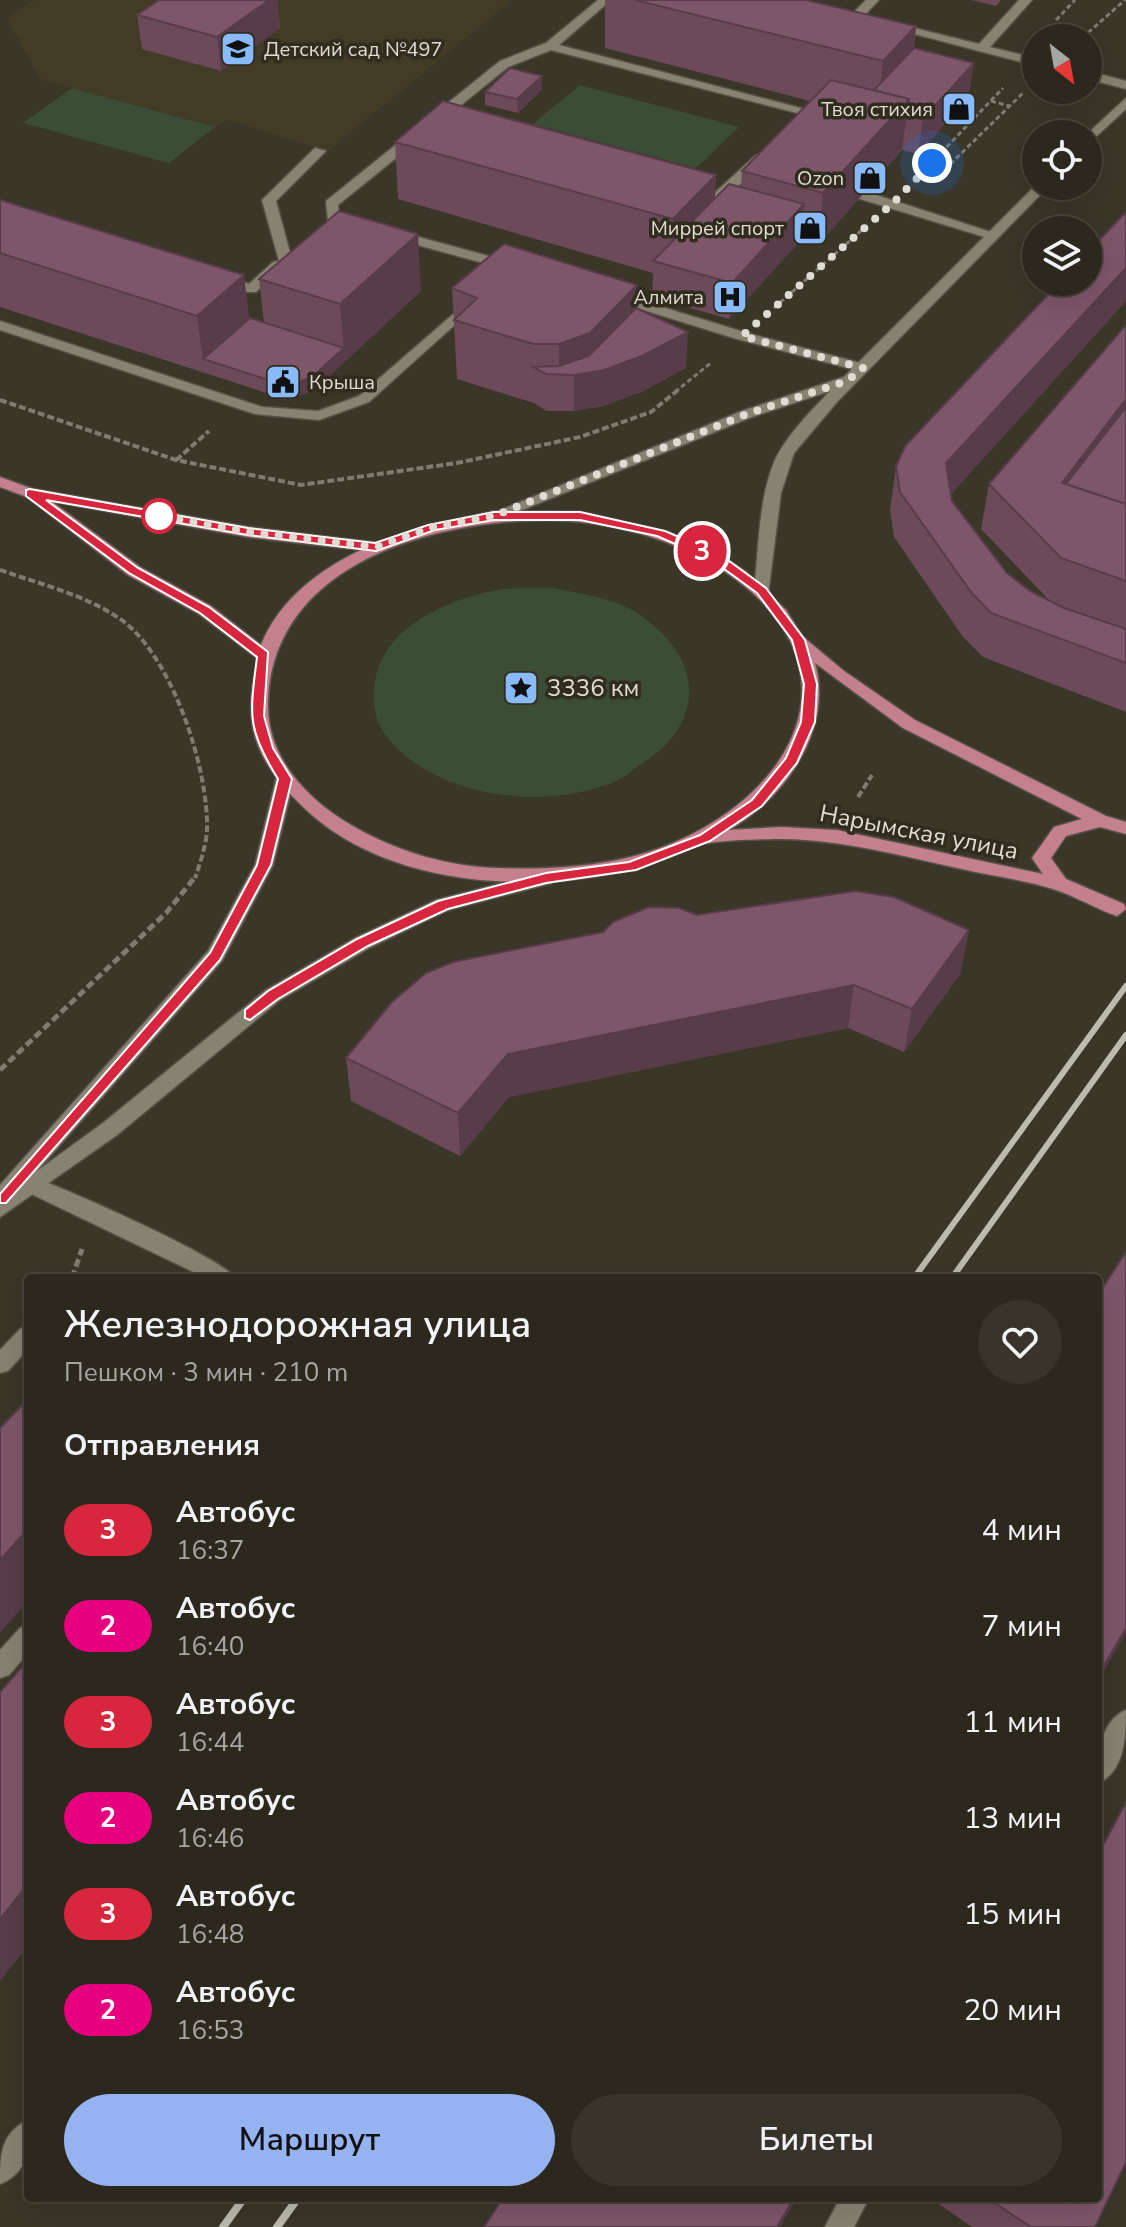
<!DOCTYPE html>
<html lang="ru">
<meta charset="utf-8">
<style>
:root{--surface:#2c281e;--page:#38342b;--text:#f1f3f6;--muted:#a6a6a4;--line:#48443c;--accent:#95b2f1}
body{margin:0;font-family:"Nunito Sans",sans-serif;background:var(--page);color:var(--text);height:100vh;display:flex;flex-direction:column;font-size:30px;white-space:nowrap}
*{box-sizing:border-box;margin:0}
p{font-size:26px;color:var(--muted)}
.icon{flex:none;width:44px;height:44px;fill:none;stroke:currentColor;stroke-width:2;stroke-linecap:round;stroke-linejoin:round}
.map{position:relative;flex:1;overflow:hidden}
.sheet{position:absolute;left:24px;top:1274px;width:1078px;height:928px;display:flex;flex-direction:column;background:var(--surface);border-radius:8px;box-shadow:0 8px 32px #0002,0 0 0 2px var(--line)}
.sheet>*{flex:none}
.badge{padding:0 16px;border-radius:26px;font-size:28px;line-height:52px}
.needle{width:52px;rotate:149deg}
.buttons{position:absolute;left:1022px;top:24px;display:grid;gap:16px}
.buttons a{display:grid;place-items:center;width:80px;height:80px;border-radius:50%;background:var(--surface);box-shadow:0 8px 32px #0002,0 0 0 2px var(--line);font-size:40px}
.you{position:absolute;width:40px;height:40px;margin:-20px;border:6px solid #fff;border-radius:50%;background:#1a73e8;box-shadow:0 0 0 12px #1a73e833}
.map>.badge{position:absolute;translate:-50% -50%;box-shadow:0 0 0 4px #fff}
h2{padding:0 40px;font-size:30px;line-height:72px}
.round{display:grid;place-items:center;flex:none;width:84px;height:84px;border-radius:42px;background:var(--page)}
.headline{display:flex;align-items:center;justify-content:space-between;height:136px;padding:0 40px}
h1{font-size:38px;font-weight:600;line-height:60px}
.cta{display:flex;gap:16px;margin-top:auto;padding:16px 40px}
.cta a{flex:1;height:92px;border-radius:48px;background:var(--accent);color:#111;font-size:32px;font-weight:600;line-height:92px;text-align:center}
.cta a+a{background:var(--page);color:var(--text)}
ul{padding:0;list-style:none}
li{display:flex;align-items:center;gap:24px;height:96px;padding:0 40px}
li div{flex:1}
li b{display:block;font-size:30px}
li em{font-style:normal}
li .badge{min-width:88px;font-weight:700;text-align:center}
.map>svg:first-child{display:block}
.built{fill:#423c27}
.green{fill:#3b4d36}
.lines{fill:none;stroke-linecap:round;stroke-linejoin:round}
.lane-casing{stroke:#565247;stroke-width:3}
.secondary-casing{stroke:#565247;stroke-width:3}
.primary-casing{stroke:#565247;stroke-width:3}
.path-far2{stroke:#7f7b6f;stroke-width:3;stroke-dasharray:5 3;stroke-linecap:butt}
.path-far1{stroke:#7f7b6f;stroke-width:4;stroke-dasharray:7 3;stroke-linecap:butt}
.path{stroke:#7f7b6f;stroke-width:5;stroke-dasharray:8 4;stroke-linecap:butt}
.lane{fill:#888272;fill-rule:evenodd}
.secondary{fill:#888272;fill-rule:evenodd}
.primary{fill:#c4808c;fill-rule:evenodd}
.rail-far1{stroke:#bdbaaf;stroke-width:6}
.rail{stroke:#bdbaaf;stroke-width:8}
.wall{fill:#6c4a5a;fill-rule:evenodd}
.shaded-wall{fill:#583c4a}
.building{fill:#7e5669;stroke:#583c4a;stroke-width:2}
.line{fill:#d7263d;stroke:#fff;stroke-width:2}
.walk{stroke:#dfdcd3;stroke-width:8;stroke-dasharray:0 14.4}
.stop-dot{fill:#fff;stroke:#d7263d;stroke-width:4}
.labels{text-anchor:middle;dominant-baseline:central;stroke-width:7;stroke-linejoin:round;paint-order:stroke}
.far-poi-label{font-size:20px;fill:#dfdcd3;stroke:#302c1e;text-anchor:end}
.poi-label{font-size:24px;fill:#dfdcd3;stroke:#302c1e;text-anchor:start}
.street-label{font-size:24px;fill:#dfdcd3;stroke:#302c1e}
</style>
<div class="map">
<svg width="1126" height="2227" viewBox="0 0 1126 2227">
<rect width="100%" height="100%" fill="#3a3628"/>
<path class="built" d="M35 0H512L328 151 228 120 215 127 40 79 7 18Z"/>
<path class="green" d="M580 85 739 127 696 168 533 124Z
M72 88 215 127 169 163 23 123Z
M552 588C583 594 617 598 643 617 703 660 706 722 643 763 635 768 627 776 618 780 548 812 432 799 385 734 373 718 372 695 376 676 388 625 449 599 497 590 515 587 534 589 552 588Z"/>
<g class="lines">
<g class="lane-casing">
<path id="lane" d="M598 0H611L559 45 816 112 799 126 793 122 801 114 551 50 508 67 338 205 339 216 364 222V228L328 221 326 201 500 61 546 43Z
M866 0H879L859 21H851V15Z
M1019 0H1032L990 47 1036 58V66L884 26 890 22 979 44Z
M1088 71 1126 81V89L1088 79Z
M315 148 326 151 276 201 292 260 290 263 284 264 256 292H246L216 282 214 279 221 275 249 284 273 262 279 261 262 200Z
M756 155 768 158 719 204H709V198Z
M857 192H867L1000 235 988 238 857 198Z
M393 230 514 263 516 266 509 270 388 237 386 234Z
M613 292 747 333 868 365 870 368 863 372 737 339 608 299V293Z
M473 297 478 298V304L369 402 319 420 255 414 0 330V321L262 407 318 411 359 396Z
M32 1177C61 1186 225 1259 235 1278H206L25 1191 22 1185 25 1179Z
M28 1326V1349L8 1371 0 1373V1350L20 1329Z
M28 1625V1653L9 1675 0 1678V1650L20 1628Z
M1126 1710C1126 1735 1125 1772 1098 1783 1098 1758 1099 1721 1126 1710Z
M28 2120C28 2147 30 2172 0 2184 0 2157 0 2133 28 2120Z
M840 2198H869L854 2227H825Z"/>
</g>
<g class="secondary-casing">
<path id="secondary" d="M1126 98V109L1088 144 1087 134Z
M1036 185 1049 186 837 402 794 453 781 493 768 595H756L754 591C759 549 758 500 775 460 787 435 811 411 830 391L752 417 500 519 494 521 486 516 742 411 844 377Z
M285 773 294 779 273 865 222 961 37 1171 103 1123 266 990 355 938 436 900 546 872 555 878 552 883 448 910 369 948 280 1000 117 1135 0 1217V1185L208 951 255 865 276 779Z"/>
</g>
<g class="primary-casing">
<path id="primary" d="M0 477 33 489 248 527 378 543 415 530 494 511 582 512 670 533 722 556 745 571 786 610 802 636 844 671 915 720 1106 816 1126 822V834L1100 827 1066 836 1051 858 1066 879 1124 904 1126 909 1117 916C1096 909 1077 897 1056 890 1026 880 992 876 962 869 902 856 844 840 783 839 765 839 715 840 699 845 673 854 648 867 620 872 513 894 376 883 297 801 253 756 242 720 258 659L199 614 128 575 27 497 0 487ZM51 501 248 537 361 550C319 570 279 600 261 645L211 606 140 567ZM549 520C610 521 673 538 724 571 860 661 802 788 673 843 619 866 557 870 499 868 448 867 395 851 351 825 308 800 267 758 268 704 271 563 434 520 549 520ZM815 663 903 728 1082 819 1054 827 1032 858 1043 874 837 830 781 827 728 830C784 800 834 729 815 663Z"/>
</g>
<path class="path-far2" d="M1056 20 1075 0
M1049 27 1082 38
M1082 38 1125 0
M991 101 1009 106
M919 176 1003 88
M933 181 1023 93
M774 308 862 230
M675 392 712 362"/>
<path class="path-far1" d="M0 400 176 460 301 485 457 463 580 437 651 412 678 390
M176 460 209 431
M0 570C40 584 89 596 123 621 173 659 209 770 207 831 206 845 200 864 195 878
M858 797 872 775"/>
<path class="path" d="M0 1070 166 913 196 876
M72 1278 82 1249"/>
<use href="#lane" class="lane"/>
<use href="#secondary" class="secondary"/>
<use href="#primary" class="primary"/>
<path class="rail-far1" d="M914 1278 1126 986
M952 1278 1126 1035"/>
<path class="rail" d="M223 2227 244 2198
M277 2227 298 2198"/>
</g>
<path class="wall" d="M156 0H277L280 28 221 71 142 49 137 15 156 2Z
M605 0H806L916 26 914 48 969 97 918 154 902 150 818 245 801 240 729 319 652 297 653 273 398 199 395 142 716 175 715 198 741 187 742 171 810 101 605 48Z
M971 0H1001L996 6Z
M542 76V89L518 113 485 105V92Z
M0 200 250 318 264 323 259 279 421 291 313 391 294 397H279L0 307Z
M1126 212V301L951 494 952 501 1007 573 1030 591 1050 601 981 529 989 484 1126 325V712L983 657 963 637 894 537 890 510 896 466ZM1056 604 1099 620 1064 608Z
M452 288 636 308 686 368 641 392 603 406 574 411H546L534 403 457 379Z
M697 915 969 930 960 974 904 1052 848 1028 509 1097 460 1156 351 1101 346 1058Z
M930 2198H1098L1095 2227H972Z"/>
<path class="shaded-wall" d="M269 0H277L280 28 221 71 217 37Z
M916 26 909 82 878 108 883 61Z
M974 63 969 97 918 154 923 119Z
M542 76V89L518 113 517 99Z
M909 99 902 150 818 245 823 193Z
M716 175 713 233 671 266 673 219Z
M804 204 801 240 729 319 732 283Z
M418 234 421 291 345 362 340 304Z
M1126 268V301L939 507 946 463Z
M244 275 251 332 203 359 197 316Z
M637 285 635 344 688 332 686 368 641 392 603 406 574 411V375L559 374V344Z
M344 348 345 362 313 391 294 397 293 384Z
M1126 399V431L1077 496 1062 483Z
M969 930 960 974 904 1052 912 1009Z
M854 985 848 1028 509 1097 460 1156 458 1113 508 1054Z
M28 1529V1601L0 1633V1560Z
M1126 1628V1633L1098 1681V1676Z
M28 1884V1946L0 1981V1919Z
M794 2198H797L780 2227H777Z"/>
<path class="building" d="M159 0H269L217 37 137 15Z
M635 0H806L916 26 883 61Z
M914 48 974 63 923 119 907 115 909 99 874 90Z
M510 68 542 76 517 99 485 92Z
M831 80 909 99 823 193 742 171Z
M443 101 716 175 673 219 395 142Z
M729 184 804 204 732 283 653 261Z
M0 200 244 275 197 316 0 253Z
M339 211 418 234 340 304 259 279Z
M1126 212V268L946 463 952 501 1007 573 1030 591 1064 608 1126 629V663L991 613 971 592 900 492 896 466 906 445 1060 282H1088V252Z
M504 244 637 285 590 333 559 344H533L454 320 477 298 452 288Z
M636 308 688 332 642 356 604 370 574 375 546 374 533 367 559 366 589 356Z
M250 318 344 348 312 377 293 384 278 383 203 359Z
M1126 325V399L1062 483 1126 504V581L1061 558 989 484Z
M1126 407V504L1066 484Z
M855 891 894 897 969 930 912 1009 854 985 508 1054 458 1113 346 1058 392 1002 426 973 453 962 603 932 613 922 649 907 679 908 697 915Z
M1126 1252V1628L1098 1676V1295Z
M28 1399V1529L0 1560V1428Z
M28 1660V1884L0 1919V1692Z
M1126 1802V2162L1095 2227H1031L987 2198H1098V1855Z
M503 2198H794L777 2227H484Z"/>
<path class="line" d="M30 489 248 528 375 543 428 525 494 512H580L665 531 721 555 766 588 805 640 817 684 815 722 797 763 762 806 710 841 636 870 546 883 448 909 368 946 278 999 250 1020 245 1018V1010L268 991 357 939 438 901 546 873 629 862 700 835 752 800 786 758 801 722 804 684 792 640 757 593 712 560 657 536 580 520H494L435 530 376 551 248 535 46 500 138 568 209 607 268 652 264 716 273 748 292 779 271 865 220 960 6 1203H0V1194L210 953 257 865 278 779C246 727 250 715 257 657L200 613 129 573 26 496V490Z"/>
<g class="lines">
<path class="walk" d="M159 516 155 515 248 532 376 547 433 527 494 516 747 414 847 381 863 368 742 336 892 204 932 163"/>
</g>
<defs>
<g id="school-square" transform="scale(1.8)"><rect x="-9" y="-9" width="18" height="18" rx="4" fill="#89bafc" stroke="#302c1e"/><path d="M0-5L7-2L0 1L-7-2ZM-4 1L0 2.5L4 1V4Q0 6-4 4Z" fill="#111"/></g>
<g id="shop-square" transform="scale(1.8)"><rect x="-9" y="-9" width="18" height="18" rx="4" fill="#89bafc" stroke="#302c1e"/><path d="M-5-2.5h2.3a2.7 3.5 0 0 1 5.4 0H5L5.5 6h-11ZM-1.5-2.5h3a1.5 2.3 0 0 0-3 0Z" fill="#111"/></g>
<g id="hospital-square" transform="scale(1.8)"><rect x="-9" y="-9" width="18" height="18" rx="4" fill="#89bafc" stroke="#302c1e"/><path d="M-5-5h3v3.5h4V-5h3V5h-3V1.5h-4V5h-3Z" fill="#111"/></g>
<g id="civic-square" transform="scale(1.8)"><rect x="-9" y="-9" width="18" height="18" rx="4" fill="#89bafc" stroke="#302c1e"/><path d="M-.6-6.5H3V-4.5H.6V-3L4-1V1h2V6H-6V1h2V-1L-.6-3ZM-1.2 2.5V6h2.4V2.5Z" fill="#111"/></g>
<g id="sight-square" transform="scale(1.8)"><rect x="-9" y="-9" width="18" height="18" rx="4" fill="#89bafc" stroke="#302c1e"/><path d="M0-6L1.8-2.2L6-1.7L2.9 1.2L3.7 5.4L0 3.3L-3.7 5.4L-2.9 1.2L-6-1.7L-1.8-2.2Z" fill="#111"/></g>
</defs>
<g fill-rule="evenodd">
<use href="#school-square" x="238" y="49"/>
<use href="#shop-square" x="959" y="109"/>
<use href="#shop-square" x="870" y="178"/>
<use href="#shop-square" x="810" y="228"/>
<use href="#hospital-square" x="730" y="297"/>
<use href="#civic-square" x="283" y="382"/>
<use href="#sight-square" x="521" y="688"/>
</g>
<circle class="stop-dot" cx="159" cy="516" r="16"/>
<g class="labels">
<g class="far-poi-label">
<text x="264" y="49" text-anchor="start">Детский сад №497</text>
<text x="933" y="109">Твоя стихия</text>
<text x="844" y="178">Ozon</text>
<text x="784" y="228">Миррей спорт</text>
<text x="704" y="297">Алмита</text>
<text x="309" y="382" text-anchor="start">Крыша</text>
</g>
<g class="poi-label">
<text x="547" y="688">3336 км</text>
</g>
<g class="street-label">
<text transform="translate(919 832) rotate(11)">Нарымская улица</text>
</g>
</g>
</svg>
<div class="buttons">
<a><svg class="needle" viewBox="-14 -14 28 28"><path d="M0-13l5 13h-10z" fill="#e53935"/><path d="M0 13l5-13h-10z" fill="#a6a6a4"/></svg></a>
<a><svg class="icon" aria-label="locate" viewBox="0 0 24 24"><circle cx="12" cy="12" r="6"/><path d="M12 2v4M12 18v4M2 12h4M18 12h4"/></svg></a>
<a><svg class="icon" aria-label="layers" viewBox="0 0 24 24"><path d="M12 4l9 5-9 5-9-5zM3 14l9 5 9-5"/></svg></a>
</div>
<div class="you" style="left:932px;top:163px"></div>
<b class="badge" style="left:702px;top:551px;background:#d7263d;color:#fff">3</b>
<section class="sheet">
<div class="headline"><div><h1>Железнодорожная улица</h1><p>Пешком · 3 мин · 210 m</p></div><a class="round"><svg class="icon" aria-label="heart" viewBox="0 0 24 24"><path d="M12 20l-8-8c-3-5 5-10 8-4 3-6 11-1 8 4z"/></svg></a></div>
<h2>Отправления</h2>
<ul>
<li><span class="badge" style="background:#d7263d;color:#fff">3</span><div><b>Автобус</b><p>16:37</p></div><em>4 мин</em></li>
<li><span class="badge" style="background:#e6007e;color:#fff">2</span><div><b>Автобус</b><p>16:40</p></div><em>7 мин</em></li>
<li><span class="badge" style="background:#d7263d;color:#fff">3</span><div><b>Автобус</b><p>16:44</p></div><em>11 мин</em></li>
<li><span class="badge" style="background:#e6007e;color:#fff">2</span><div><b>Автобус</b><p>16:46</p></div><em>13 мин</em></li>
<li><span class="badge" style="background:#d7263d;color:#fff">3</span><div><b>Автобус</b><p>16:48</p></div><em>15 мин</em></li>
<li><span class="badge" style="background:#e6007e;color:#fff">2</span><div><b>Автобус</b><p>16:53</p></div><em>20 мин</em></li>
</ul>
<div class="cta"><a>Маршрут</a><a>Билеты</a></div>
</section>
</div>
